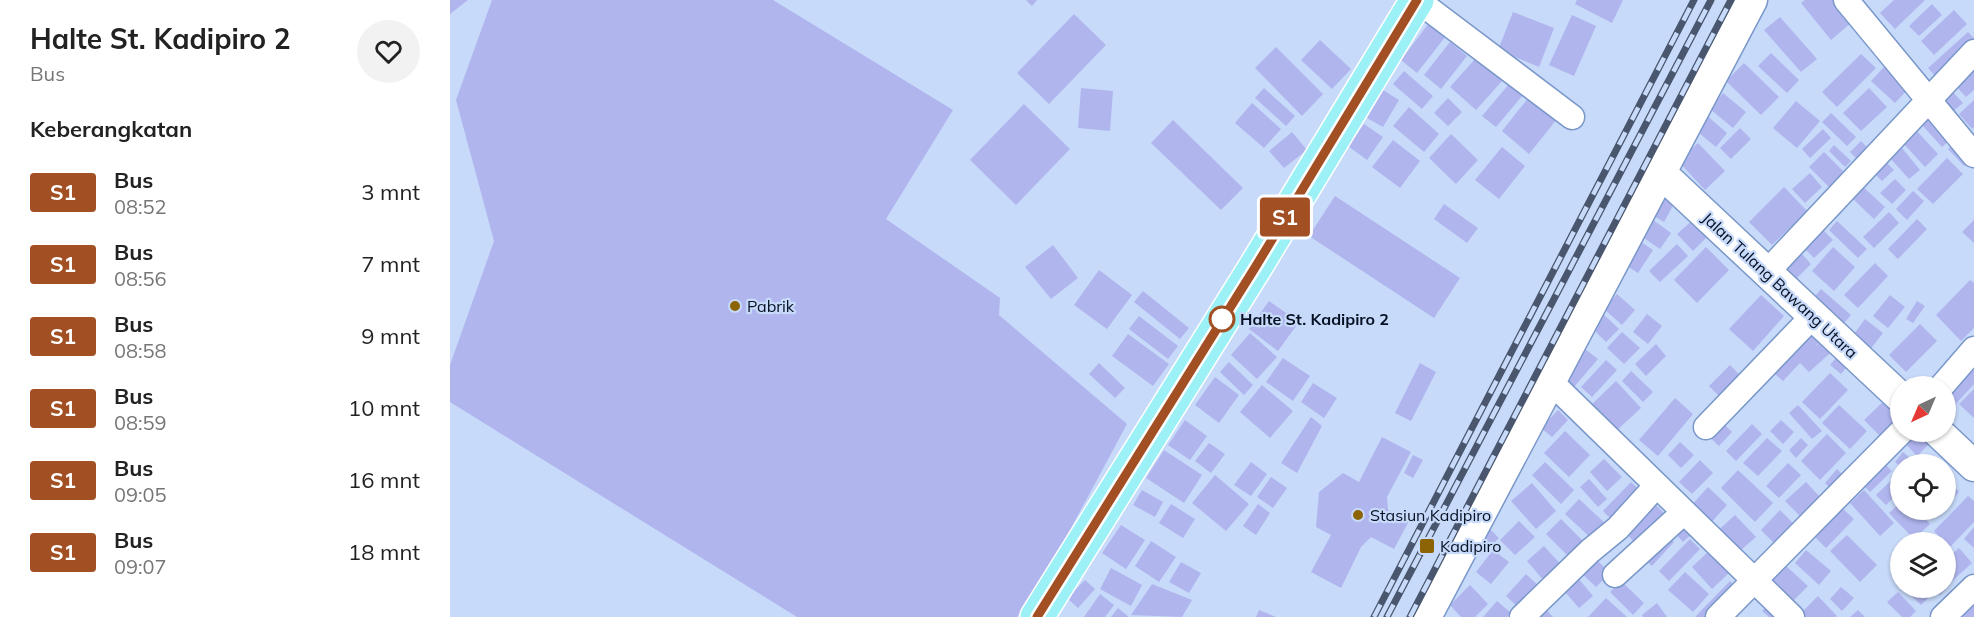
<!DOCTYPE html>
<html lang="id">
<style>
:root{--surface:#fff;--page:#f2f2f2;--text:#222;--muted:#767676}
body{margin:0;font-family:Mulish,sans-serif;background:var(--page);color:var(--text);height:100vh;display:flex;flex-direction:column;font-size:22px;white-space:nowrap}
*{box-sizing:border-box;margin:0}
p{font-size:20px;color:var(--muted)}
.icon{flex:none;width:33px;height:33px;fill:none;stroke:currentColor;stroke-width:2;stroke-linecap:round;stroke-linejoin:round}
.map{position:relative;flex:1;overflow:hidden}
.details{display:flex;flex-direction:column;background:var(--surface);width:450px}
.details>*{flex:none}
.badge{padding:0 12px;border-radius:4px;font-size:21px;line-height:39px}
.needle{width:39px;rotate:224deg}
.controls{position:absolute;left:1440px;top:376px;display:grid;gap:12px}
.controls a{display:grid;place-items:center;width:66px;height:66px;border-radius:50%;background:var(--surface);box-shadow:0 2px 4px #0004;font-size:30px}
.map>.badge{position:absolute;translate:-50% -50%;box-shadow:0 0 0 3px #fff}
h2{padding:0 30px;font-size:22px;line-height:54px}
.round{display:grid;place-items:center;flex:none;width:63px;height:63px;border-radius:32px;background:var(--page)}
.summary{display:flex;align-items:center;justify-content:space-between;height:102px;padding:0 30px}
h1{font-size:28px;font-weight:700;line-height:45px}
ul{padding:0;list-style:none}
li{display:flex;align-items:center;gap:18px;height:72px;padding:0 30px}
li div{flex:1}
li b{display:block;font-size:22px}
li em{font-style:normal}
li .badge{min-width:66px;font-weight:700;text-align:center}
main{display:flex;flex:1;min-height:0}
.map>svg:first-child{display:block}
.building{fill:#b0b5ee}
.lines{fill:none;stroke-linecap:round;stroke-linejoin:round}
.minor-casing{stroke:#7997c9;stroke-width:27}
.tertiary-casing{stroke:#7997c9;stroke-width:33}
.primary-casing{stroke:#fff;stroke-width:36}
.minor{stroke:#fff;stroke-width:24}
.tertiary{stroke:#fff;stroke-width:30}
.primary{stroke:#9bf1f6;stroke-width:33}
.rail-casing{stroke:#49566d;stroke-width:7}
.rail{stroke:#c7dafa;stroke-width:4.5;stroke-dasharray:14;stroke-linecap:butt}
.line-casing{stroke:#fff;stroke-width:14}
.line{stroke:#a14f23;stroke-width:9}
.poi-dot{fill:#8c6406;stroke:#c7dafa;stroke-width:2}
.stop-dot{fill:#fff;stroke:#a14f23;stroke-width:3}
.labels{text-anchor:middle;dominant-baseline:central;stroke-width:4.5;stroke-linejoin:round;paint-order:stroke}
.street-label{font-size:16px;fill:#061022;stroke:#c7dafa}
.poi-label{font-size:16px;fill:#061022;stroke:#c7dafa;text-anchor:start}
.stop-label{font-size:16px;font-weight:bold;fill:#061022;stroke:#c7dafa;text-anchor:start}
</style>
<main>
<section class="details">
<div class="summary"><div><h1>Halte St. Kadipiro 2</h1><p>Bus</p></div><a class="round"><svg class="icon" aria-label="heart" viewBox="0 0 24 24"><path d="M12 20l-8-8c-3-5 5-10 8-4 3-6 11-1 8 4z"/></svg></a></div>
<h2>Keberangkatan</h2>
<ul>
<li><span class="badge" style="background:#a14f23;color:#fff">S1</span><div><b>Bus</b><p>08:52</p></div><em>3 mnt</em></li>
<li><span class="badge" style="background:#a14f23;color:#fff">S1</span><div><b>Bus</b><p>08:56</p></div><em>7 mnt</em></li>
<li><span class="badge" style="background:#a14f23;color:#fff">S1</span><div><b>Bus</b><p>08:58</p></div><em>9 mnt</em></li>
<li><span class="badge" style="background:#a14f23;color:#fff">S1</span><div><b>Bus</b><p>08:59</p></div><em>10 mnt</em></li>
<li><span class="badge" style="background:#a14f23;color:#fff">S1</span><div><b>Bus</b><p>09:05</p></div><em>16 mnt</em></li>
<li><span class="badge" style="background:#a14f23;color:#fff">S1</span><div><b>Bus</b><p>09:07</p></div><em>18 mnt</em></li>
</ul>
</section>
<div class="map">
<svg width="1524" height="617" viewBox="0 0 1524 617">
<rect width="100%" height="100%" fill="#c7dafa"/>
<path class="building" d="M0 0H18L0 14Z
M42 0H323L503 110 436 219 550 298 549 315 677 424 613 543 567 617H347L0 402V365L44 241 6 100Z
M576 0H587L582 6Z
M1127 0H1173L1162 23 1125 4Z
M1355 0H1384L1402 22 1381 40 1351 3Z
M1444 0H1475L1445 29 1430 13Z
M1482 4 1492 15 1469 36 1459 26Z
M1504 10 1517 24 1484 55 1471 41Z
M1063 12 1104 28 1089 67 1048 50Z
M624 14 656 45 599 104 567 73Z
M1122 15 1146 26 1124 76 1099 65Z
M1330 17 1367 59 1351 72 1314 30Z
M979 23 996 36 967 73 951 60Z
M1518 32 1524 38V43L1487 78 1478 68Z
M870 40 901 69 882 89 851 60Z
M1000 42 1017 56 991 89 974 75Z
M826 47 873 94 852 116 805 68Z
M1321 53 1349 80 1337 93 1308 66Z
M1411 54 1426 68 1387 107 1372 92Z
M1026 58 1052 81 1026 110 1000 87Z
M1294 63 1329 97 1311 115 1276 81Z
M1435 66 1459 88 1445 103 1421 81Z
M1524 69V90L1516 97 1505 85Z
M954 71 983 96 972 109 943 84Z
M1059 84 1073 95 1046 127 1032 116Z
M631 88 663 91 660 131 628 128Z
M814 88 845 116 836 126 805 98Z
M1419 88 1437 107 1411 131 1393 113Z
M933 90 949 100 933 127 917 118Z
M1501 90 1513 103 1501 113 1490 101Z
M1083 92 1111 114 1079 154 1052 131Z
M1273 93 1296 112 1283 128 1260 109Z
M998 98 1012 112 998 126 984 113Z
M1524 100V127L1522 129 1509 114Z
M1346 101 1370 121 1347 148 1323 128Z
M802 103 831 129 814 148 785 123Z
M574 104 620 149 566 205 520 160Z
M959 107 989 134 974 152 943 126Z
M1381 113 1406 137 1397 146 1372 122Z
M1255 114 1277 133 1266 147 1243 128Z
M1482 116 1502 138 1492 147 1472 125Z
M723 120 793 188 771 210 701 143Z
M914 124 933 137 917 160 898 146Z
M1290 128 1301 139 1281 159 1270 148Z
M1373 129 1381 138 1360 158 1352 149Z
M1465 129 1488 154 1475 167 1452 142Z
M842 132 857 150 834 168 819 151Z
M1001 134 1028 160 1006 184 979 158Z
M943 140 970 161 950 188 922 167Z
M1411 141 1421 151 1410 162 1400 152Z
M1505 142 1522 159 1514 166 1498 149Z
M1248 143 1275 171 1255 190 1228 161Z
M1384 145 1401 161 1395 167 1379 151Z
M1052 147 1075 166 1049 199 1025 180Z
M1452 148 1470 170 1459 179 1440 158Z
M1374 152 1397 175 1382 190 1359 167Z
M1497 158 1513 174 1483 204 1467 189Z
M1435 161 1444 170 1432 181 1423 172Z
M1360 173 1372 187 1355 203 1342 189Z
M1445 179 1456 190 1442 204 1430 193Z
M1412 186 1435 207 1424 219 1401 197Z
M1334 187 1357 211 1322 245 1299 222Z
M1463 191 1474 201 1457 220 1446 209Z
M885 196 1010 278 984 318 859 236Z
M1211 197 1224 204 1214 222 1202 215Z
M994 204 1028 228 1017 243 984 219Z
M1439 212 1449 223 1424 248 1413 237Z
M1199 217 1221 233 1210 249 1188 234Z
M1246 217 1261 233 1243 251 1227 234Z
M1467 219 1477 229 1448 259 1438 249Z
M1524 220V243L1512 232Z
M1387 221 1417 249 1408 258 1379 230Z
M1371 228 1383 240 1364 258 1352 246Z
M1187 239 1203 250 1188 273 1172 263Z
M1227 244 1238 256 1210 282 1199 271Z
M603 245 628 278 601 299 575 267Z
M1256 247 1279 270 1247 303 1224 280Z
M1383 247 1405 267 1384 291 1362 271Z
M1350 252 1361 264 1341 284 1330 271Z
M1425 263 1438 276 1408 308 1394 295Z
M649 270 682 295 657 329 624 305Z
M1520 280 1524 283V328L1511 341 1486 315Z
M1371 289 1401 315 1390 328 1360 302Z
M693 291 739 328 730 339 684 302Z
M1167 294 1185 310 1172 325 1154 309Z
M1311 295 1334 316 1303 351 1279 329Z
M1440 295 1455 307 1438 328 1423 316Z
M819 301 849 322 828 351 799 329Z
M1467 301 1475 306 1463 323 1456 319Z
M1151 312 1169 329 1156 342 1139 325Z
M1197 314 1212 326 1198 344 1183 332Z
M689 316 728 346 718 359 679 329Z
M1415 319 1433 333 1419 351 1402 337Z
M1357 323 1372 338 1364 348 1376 336 1387 347 1359 372 1350 363 1333 381 1317 367Z
M1470 324 1487 341 1456 372 1439 355Z
M1172 332 1190 348 1174 364 1157 348Z
M800 333 827 357 807 379 781 355Z
M678 334 719 364 703 386 662 356Z
M1206 344 1216 356 1196 376 1185 364Z
M1135 349 1148 359 1124 387 1112 377Z
M1390 353 1401 362 1391 374 1380 365Z
M833 358 860 376 843 401 816 382Z
M1156 360 1167 370 1142 397 1131 387Z
M779 362 803 385 794 395 770 372Z
M649 363 675 388 665 398 639 374Z
M970 363 986 372 961 421 945 413Z
M1280 365 1293 378 1272 399 1259 386Z
M1520 367 1524 371V384L1503 407 1496 400V394Z
M1181 371 1203 392 1193 402 1172 381Z
M1380 373 1398 390 1370 419 1352 402Z
M765 377 789 395 769 423 745 405Z
M1166 381 1191 408 1165 432 1140 406Z
M863 383 887 398 874 418 851 402Z
M812 385 843 411 820 438 790 412Z
M1524 389V418L1509 404Z
M1225 398 1243 414 1208 456 1189 440Z
M1434 401 1450 418 1431 437 1414 420Z
M1348 405 1372 431 1362 439 1339 413Z
M1389 405 1417 431 1400 449 1372 423Z
M1108 410 1118 420 1102 437 1091 428Z
M861 417 872 426 847 473 831 463Z
M735 420 757 436 740 460 718 445Z
M1331 420 1344 432 1333 444 1320 431Z
M1271 421 1282 432 1269 446 1257 435Z
M1302 424 1312 434 1286 461 1276 451Z
M1115 431 1140 455 1119 477 1094 453Z
M1461 432H1467L1479 444 1467 456 1452 440Z
M1377 434 1396 453 1370 480 1351 461Z
M932 437 961 452 937 497 938 510 959 521 944 549 921 537 911 547 891 588 861 572 881 535 866 527 869 492 893 473 909 482Z
M1317 438 1332 451 1308 476 1293 463Z
M1351 438 1358 445 1346 458 1339 450Z
M1230 442 1244 455 1231 468 1218 455Z
M759 443 775 454 761 473 745 461Z
M714 450 752 475 734 503 696 478Z
M1453 452 1468 465 1450 466 1445 462Z
M963 455 973 460 963 478 954 473Z
M1154 459 1172 477 1157 491 1140 472Z
M1250 460 1263 473 1242 494 1229 482Z
M801 462 817 474 801 496 784 485Z
M1095 462 1124 490 1111 504 1082 475Z
M1338 463 1351 475 1329 498 1316 486Z
M1434 463 1442 471 1420 492 1412 484Z
M1387 469 1392 474 1379 487 1375 483Z
M1288 470 1323 503 1305 522 1271 488Z
M1450 472V491L1436 505 1426 495Z
M765 475 799 504 776 531 742 503Z
M821 477 837 488 823 508 807 497Z
M1496 478 1509 492 1499 502 1496 498Z
M1139 479 1157 499 1148 507 1130 487Z
M1181 482 1195 495 1166 524 1153 511Z
M1356 482 1370 497 1350 516 1335 501Z
M1082 483 1106 511 1086 529 1061 501Z
M1258 487 1277 505 1259 525 1240 507Z
M692 490 713 502 705 517 683 505Z
M1414 490 1444 523 1430 536 1400 503Z
M1518 496 1524 501V522L1500 547 1484 531Z
M1129 499 1157 525 1143 540 1115 514Z
M1201 500 1218 517 1188 546 1171 528Z
M1450 503V510H1467L1480 524 1464 539 1439 513Z
M721 504 745 519 733 538 709 523Z
M808 504 820 513 806 535 793 526Z
M1393 509 1404 519 1376 548 1365 537Z
M1330 510 1346 526 1326 545 1311 530Z
M1477 510H1489L1482 516Z
M1285 515 1306 537 1283 557 1263 535Z
M1111 519 1134 542 1119 557 1096 534Z
M1069 521 1085 537 1065 555 1050 540Z
M1232 523 1241 535 1233 542 1223 531Z
M671 525 695 540 676 569 652 553Z
M1037 526 1049 538 1035 551 1023 538Z
M1524 527V548L1514 539Z
M1214 533 1224 542 1202 566 1192 557Z
M1397 535 1427 565 1410 582 1380 551Z
M1240 539 1250 549 1219 581 1209 571Z
M701 541 726 557 709 582 685 566Z
M1094 546 1113 567 1095 582 1077 561Z
M1509 548 1522 563 1502 581 1496 573V559Z
M1043 550 1059 562 1041 584 1026 572Z
M1356 550 1381 571 1369 585 1345 563Z
M1259 551 1279 573 1262 589 1242 567Z
M1141 554 1160 573 1146 587 1127 569Z
M731 562 751 573 739 593 719 582Z
M1335 565 1358 586 1343 601 1321 580Z
M661 568 692 585 681 606 650 589Z
M1123 572 1143 596 1129 608 1109 585Z
M1235 572 1259 594 1243 612 1218 590Z
M1076 574 1092 589 1072 611 1056 596Z
M635 580 645 589 628 608 617 598Z
M1171 581 1194 603 1183 615 1160 592Z
M1280 581 1289 591 1264 617H1245Z
M702 584 742 600 732 617 681 615Z
M1020 585 1038 604 1025 617H1011L1000 605Z
M1391 587 1404 598 1392 611 1380 599Z
M1453 588H1472L1480 596 1471 605Z
M1482 588H1497L1490 595Z
M1448 592 1466 611 1460 617H1452L1437 602Z
M650 594 664 605 655 617H634Z
M1368 596 1387 616 1386 617H1355L1351 613Z
M1156 598 1177 617H1138Z
M1047 601 1061 613 1057 617H1033Z
M1520 601 1524 605V617H1505Z
M1207 603 1217 617H1193L1192 615Z
M1319 604 1333 617H1319L1312 611Z
M1093 606 1103 617H1081Z
M668 608 679 617H661Z
M809 610 826 617H806Z
M1408 610 1415 617H1400Z"/>
<g class="lines">
<g class="minor-casing">
<path id="minor" d="M967 0 1122 117
M1396 0 1524 155
M1316 273 1524 52
M1100 381 1342 617
M1491 387 1524 349
M1256 427 1363 316
M1165 575 1233 513
M1072 617 1140 551 1168 528 1206 486
M1268 617 1451 432
M1493 617 1524 587"/>
</g>
<g class="tertiary-casing">
<path id="tertiary" d="M1210 172 1450 397
M1488 432 1524 466
M976 617 1302 0"/>
</g>
<g class="primary-casing">
<path id="primary" d="M587 617 806 266 967 0"/>
</g>
<use href="#minor" class="minor"/>
<use href="#tertiary" class="tertiary"/>
<use href="#primary" class="primary"/>
<g class="rail-casing">
<path id="rail" d="M924 617 1244 0
M937 617 1261 0
M960 617 1281 0"/>
</g>
<use href="#rail" class="rail"/>
</g>
<g class="lines">
<g class="line-casing">
<path id="line" d="M587 617 806 266 967 0"/>
</g>
<use href="#line" class="line"/>
</g>
<g class="poi-dot">
<circle cx="285" cy="306" r="6"/>
<circle cx="908" cy="515" r="6"/>
<rect x="969" y="538" width="16" height="16" rx="3"/>
</g>
<circle class="stop-dot" cx="772" cy="319" r="12"/>
<g class="labels">
<g class="street-label">
<text transform="translate(1330 285) rotate(43)">Jalan Tulang Bawang Utara</text>
</g>
<g class="poi-label">
<text x="297" y="306">Pabrik</text>
<text x="920" y="515">Stasiun Kadipiro</text>
<text x="990" y="546">Kadipiro</text>
</g>
<g class="stop-label">
<text x="790" y="319">Halte St. Kadipiro 2</text>
</g>
</g>
</svg>
<div class="controls">
<a><svg class="needle" viewBox="-14 -14 28 28"><path d="M0-13l5 13h-10z" fill="#e53935"/><path d="M0 13l5-13h-10z" fill="#767676"/></svg></a>
<a><svg class="icon" aria-label="locate" viewBox="0 0 24 24"><circle cx="12" cy="12" r="6"/><path d="M12 2v4M12 18v4M2 12h4M18 12h4"/></svg></a>
<a><svg class="icon" aria-label="layers" viewBox="0 0 24 24"><path d="M12 4l9 5-9 5-9-5zM3 14l9 5 9-5"/></svg></a>
</div>
<b class="badge" style="left:835px;top:217px;background:#a14f23;color:#fff">S1</b>
</div>
</main>
